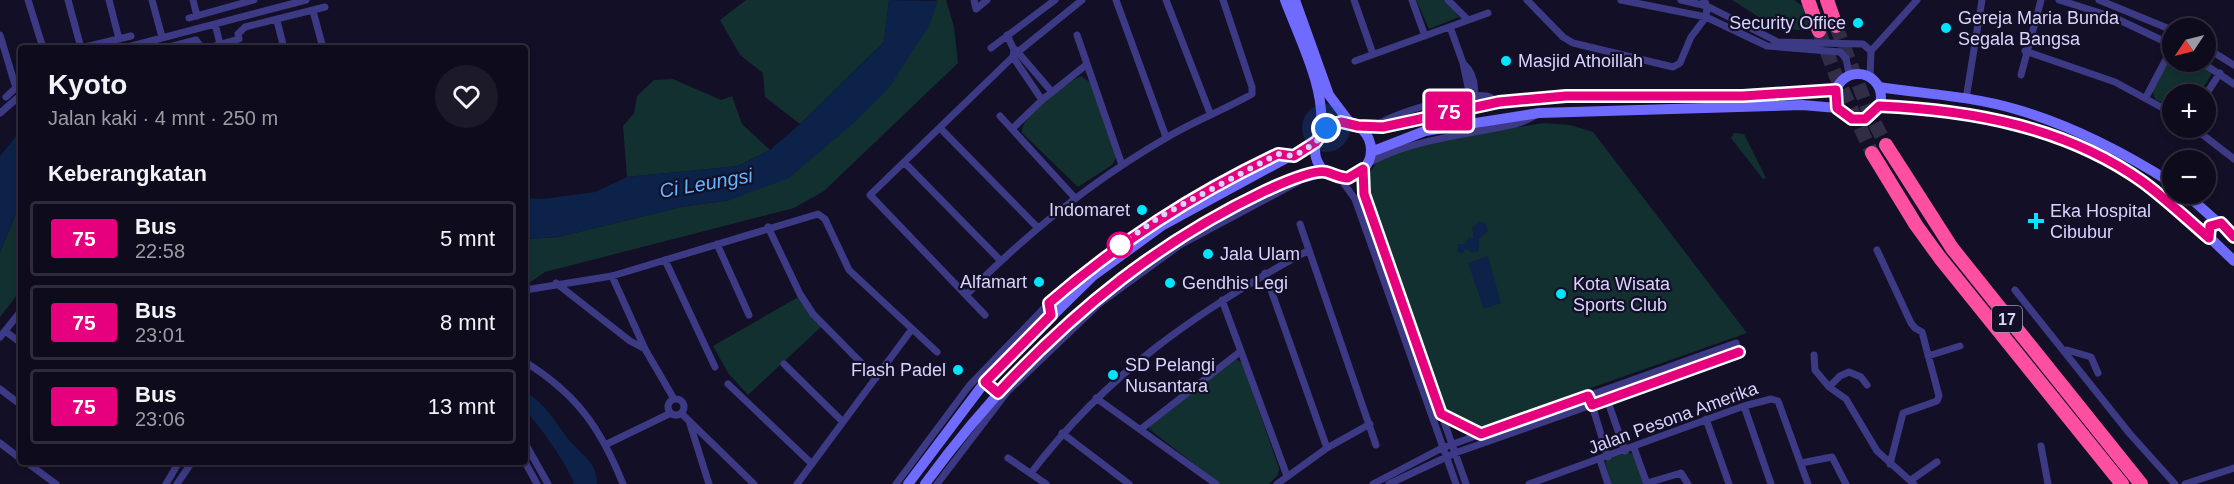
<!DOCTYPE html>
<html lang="id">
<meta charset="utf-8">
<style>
:root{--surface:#0e0b1c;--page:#1c1929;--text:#f1f3f6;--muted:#9b9ba3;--line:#2e2b3b}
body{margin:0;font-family:Arial,sans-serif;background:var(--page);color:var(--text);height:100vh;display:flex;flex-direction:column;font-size:22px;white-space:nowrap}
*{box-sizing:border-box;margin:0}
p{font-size:20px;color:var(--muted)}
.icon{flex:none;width:33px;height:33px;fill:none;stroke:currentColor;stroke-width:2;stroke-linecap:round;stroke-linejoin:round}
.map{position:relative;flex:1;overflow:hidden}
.details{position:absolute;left:18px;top:45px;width:510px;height:420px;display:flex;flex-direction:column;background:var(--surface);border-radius:6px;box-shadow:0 3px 9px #0003,0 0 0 2px var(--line)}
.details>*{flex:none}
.badge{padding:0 12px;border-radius:4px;font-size:21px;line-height:39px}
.needle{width:39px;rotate:235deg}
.controls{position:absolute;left:2162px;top:18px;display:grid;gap:12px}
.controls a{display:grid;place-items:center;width:54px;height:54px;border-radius:50%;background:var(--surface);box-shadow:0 3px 9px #0003,0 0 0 2px var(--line);font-size:30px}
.you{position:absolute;width:30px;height:30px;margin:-15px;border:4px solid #fff;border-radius:50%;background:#1a73e8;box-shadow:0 0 0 9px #1a73e833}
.map>.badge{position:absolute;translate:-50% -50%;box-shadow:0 0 0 3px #fff}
h2{padding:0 30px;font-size:22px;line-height:54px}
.round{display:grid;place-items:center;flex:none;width:63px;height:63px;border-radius:32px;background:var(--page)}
.summary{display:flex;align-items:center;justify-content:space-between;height:102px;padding:0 30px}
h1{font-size:28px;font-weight:700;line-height:45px}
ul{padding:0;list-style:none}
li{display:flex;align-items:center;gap:18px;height:75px;margin:0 12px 9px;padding:0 18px;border:3px solid var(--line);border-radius:6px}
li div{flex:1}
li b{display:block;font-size:22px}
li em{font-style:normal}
li .badge{min-width:66px;font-weight:700;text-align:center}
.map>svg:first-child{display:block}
.green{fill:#12302f}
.water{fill:#0c2248}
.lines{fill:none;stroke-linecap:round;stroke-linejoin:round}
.highway-tunnel{stroke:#312d47;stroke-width:14;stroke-dasharray:14 7;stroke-linecap:butt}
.street{stroke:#3d3a85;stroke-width:7}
.secondary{stroke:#6f6bff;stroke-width:10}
.highway{stroke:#ff4fa3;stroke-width:14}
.line-casing{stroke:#fff;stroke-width:14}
.line{stroke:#e6007e;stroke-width:9}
.walk{stroke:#d9d4ff;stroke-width:6;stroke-dasharray:0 10.8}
.poi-dot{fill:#00e5ff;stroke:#130f26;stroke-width:2}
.stop-dot{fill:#fff;stroke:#e6007e;stroke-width:3}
.labels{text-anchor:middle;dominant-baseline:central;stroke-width:4.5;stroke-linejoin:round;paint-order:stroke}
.shield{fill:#130f26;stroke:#9e99be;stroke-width:1.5}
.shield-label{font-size:16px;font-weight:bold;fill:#d9d4ff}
.poi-label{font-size:18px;fill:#d9d4ff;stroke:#130f26;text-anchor:start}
.street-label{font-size:18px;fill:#d9d4ff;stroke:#130f26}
.water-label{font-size:20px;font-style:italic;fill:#62b6ff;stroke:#130f26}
</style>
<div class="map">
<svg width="2234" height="484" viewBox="0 0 2234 484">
<rect width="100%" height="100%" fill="#130f26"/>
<path class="green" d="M746 0H889L884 42 800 124 765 97 763 73 740 55 720 20Z
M937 0H946L954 27 958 63 824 191 794 208 545 272 525 286V239L558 237 681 207 730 200Z
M1416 0H1444L1459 17 1429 29Z
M1732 0H1794L1804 7 1812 31 1776 28Z
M2172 53V62H2197L2210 70 2211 75 2199 94H2172V109L2155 99 2152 90Z
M1081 76 1091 83 1116 158 1112 165 1078 187 1022 133C1019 118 1067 82 1081 76Z
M673 79 721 100 732 96 742 124 770 150 738 166 627 177 623 126 634 113 637 96 654 80Z
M1544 123 1570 125 1593 132 1747 333 1477 428 1448 413 1370 200C1368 187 1365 176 1375 165 1395 142 1509 129 1544 123Z
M1734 133 1744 134 1766 178 1763 179 1731 138Z
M21 202V290L0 317V252Z
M800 296 821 327 748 395 728 373 713 346Z
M1236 359 1242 363 1279 468 1278 475 1269 484H1220L1149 429 1150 423 1231 360Z
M1629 452 1636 456 1646 484H1611L1605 462 1608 459Z"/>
<path class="water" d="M889 0 938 1 929 26 889 88 857 120 789 178 730 200 681 207 558 237 525 239V198L542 199 595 192 627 177 738 166 770 150 800 124 884 42Z
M21 130V202L0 252V156Z
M1480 221 1486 224 1488 231 1479 239V251L1473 253 1466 249 1462 254 1457 251 1458 244H1465L1469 237 1474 239 1472 228Z
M1488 256 1501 303 1484 309 1468 263Z
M525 392C547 404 555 423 570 441 583 456 597 462 597 484H574C569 467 538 423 525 410Z"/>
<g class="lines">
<path class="highway-tunnel" d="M1836 26 1869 112 1886 145
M1819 31 1836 76 1872 153"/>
<path class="street" d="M28 0 43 48
M68 0 81 48
M109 0 119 39
M152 0 162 37
M193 0 197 16
M974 0 976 9 987 0
M1116 0 1166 137
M1166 0 1210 113
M1354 0 1373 54
M1412 0 1425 36
M1448 0 1468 20
M1527 0 1563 37 1573 43 1673 67 1680 63 1691 37 1706 17 1707 6 1704 0
M1621 0 1706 17 1767 46 1840 52 1846 58 1849 74
M1681 0 1707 6 1778 42 1863 44 1871 51
M2059 0 2113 17 2172 45
M2099 0 2172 30
M313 11 323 48
M189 18 254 0
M277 21 284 48
M215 24 220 44
M1450 27 1463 63 1468 87 1474 96
M0 35 16 88
M1007 35 1014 50 1013 57 1042 100
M1077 35 1122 165
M2205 47 2234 65
M81 48 131 36
M124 48 306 0
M165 48 196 40 202 48
M207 48 239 39 238 34 245 27 325 7
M991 48 1055 0
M1016 50 1052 92
M2025 51 2115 82 2172 113
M1355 61 1488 13
M2201 62 2234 84
M1463 63C1473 72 1476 82 1474 96
M2021 75 2041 0
M1870 77 1871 51 1917 0
M2205 96 2220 73
M6 97 21 83
M2146 97 2172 48
M1966 99 1982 0
M0 113 21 95
M1000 116 1075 198
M1374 127C1392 113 1464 92 1486 96 1490 97 1495 100 1499 102
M940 128 1037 227
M2194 128 2234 159
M1012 129 1042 100 1086 65
M904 162 1000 260
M1367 164C1404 143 1444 138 1485 130 1503 126 1518 126 1534 116
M1363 169 1364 194 1466 484
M1340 178 1355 199 1456 484
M1300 224 1376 445
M768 227 800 294 813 314 876 378
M717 244 749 315
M1877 250 1911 323 1915 328 1922 332 1939 396 1937 401 1903 413 1890 464
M665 260 715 367
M1265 273 1327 448
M612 276 645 349 674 399
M556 283 630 341 645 349
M525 290 612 276 818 214 825 219 849 270 937 352
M2015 290 2130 434 2175 484
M966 295C1026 234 1092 181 1166 138 1194 121 1224 110 1252 94V87L1223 0
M1222 300 1287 476
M985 315 870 195 1019 51 1082 0
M5 331 21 343
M0 337 21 311
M2067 350 2091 357 2098 373
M1814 355 1815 370 1829 387 1846 399 1877 451 1914 484
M1928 356 1960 346
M525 362C577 394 601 429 623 484
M784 364 843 422
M728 384 812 464
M1829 387 1840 376 1849 372 1861 377 1867 385
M0 389 21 405
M1606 396 1625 451
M1096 398 1216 484
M668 407a8 8 0 1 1 16 0a8 8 0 1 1-16 0Z
M1591 402 1608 457
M1744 406 1771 484
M681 413 754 484
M1441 414 1481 434
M1706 419 1729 484
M690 424 709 484
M1141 429 1241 351
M1062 433 1129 484
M0 443 21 459
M525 443 548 484
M607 444 671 413
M2041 446 2048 484
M1634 448 1647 484
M1008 458 1046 484
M1600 460 1608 484
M26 462 56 484
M525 462 537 484
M1801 463 1832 457 1846 484
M1031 473C1107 373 1200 309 1309 250
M1911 480 1937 462
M1647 483 1681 473 1688 484
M166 484 179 462
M177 484 192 462
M797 484 912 329
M896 484 969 386 1049 303 1075 281 1161 216 1257 165 1278 154 1289 155
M937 484 1008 391 1099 304 1180 245 1298 182
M1277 484 1327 448 1370 424
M1373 484 1442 448 1736 343 1739 353 1455 453 1389 484
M1529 484 1744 406 1771 399 1778 401 1808 484
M2185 484 2234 468"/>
<path class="secondary" d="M1285 0C1300 40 1328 93 1320 134
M1295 0 1329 95 1350 123
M1835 97a23 23 0 1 1 46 0a23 23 0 1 1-46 0Z
M1879 87C1924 94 1971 96 2015 109 2071 125 2123 152 2172 183
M1879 106C1972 110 2061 129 2140 180 2174 203 2205 233 2234 261
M1315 150a28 28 0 1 1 56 0a28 28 0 1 1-56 0Z
M1357 126 1383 127 1499 102 1566 96H1743L1836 90
M1371 152 1425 131 1539 113 1802 105 1837 108
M2186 194 2234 237
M908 484 985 382 1093 276 1163 225 1316 142
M925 484C992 392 1069 313 1163 249 1212 215 1266 184 1326 172"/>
<path class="highway" d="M1808 0 1819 31
M1827 0 1836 26
M1886 145 1952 248 2141 484
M1872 153 1916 225 1940 258 2122 484"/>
</g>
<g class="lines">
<g class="line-casing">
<path id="line" d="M1739 352 1592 405 1588 396 1481 434 1441 414 1364 194 1363 169 1348 178C1339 178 1334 174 1326 172 1313 169 1278 185 1265 191 1160 241 1077 308 998 393L985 382 1051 315 1049 303C1121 241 1192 195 1278 154L1294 156 1316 142 1326 128 1333 124 1341 122 1358 126 1383 127 1499 102 1566 96H1743L1836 90 1837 108 1852 119H1865L1879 106C1971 110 2066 127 2143 182 2166 199 2187 219 2209 238L2210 226 2221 223 2234 237"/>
</g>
<use href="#line" class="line"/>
<path class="walk" d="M1120 245 1161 216 1257 165 1278 154 1294 156 1306 149 1316 142 1326 128"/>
</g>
<g class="poi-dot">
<circle cx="1858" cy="23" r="6"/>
<circle cx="1946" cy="28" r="6"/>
<circle cx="1506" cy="61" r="6"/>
<circle cx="1142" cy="210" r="6"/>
<path d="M2033 212h6v6h6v6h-6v6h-6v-6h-6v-6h6z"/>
<circle cx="1208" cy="254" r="6"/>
<circle cx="1039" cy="282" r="6"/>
<circle cx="1170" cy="283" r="6"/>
<circle cx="1561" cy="294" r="6"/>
<circle cx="958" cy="370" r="6"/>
<circle cx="1113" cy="375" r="6"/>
</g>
<circle class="stop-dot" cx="1120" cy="245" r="12"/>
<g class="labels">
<rect class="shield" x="1992" y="306" width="30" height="26" rx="4.5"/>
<g class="shield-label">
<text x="2007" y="319">17</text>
</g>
<g class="poi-label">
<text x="1958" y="18">Gereja Maria Bunda<tspan x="1958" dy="21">Segala Bangsa</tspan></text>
<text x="1846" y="23" text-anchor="end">Security Office</text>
<text x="1518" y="61">Masjid Athoillah</text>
<text x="1130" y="210" text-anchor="end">Indomaret</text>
<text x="2050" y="211">Eka Hospital<tspan x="2050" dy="21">Cibubur</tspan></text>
<text x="1220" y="254">Jala Ulam</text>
<text x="1027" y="282" text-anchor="end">Alfamart</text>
<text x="1182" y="283">Gendhis Legi</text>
<text x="1573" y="284">Kota Wisata<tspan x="1573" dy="21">Sports Club</tspan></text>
<text x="1125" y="365">SD Pelangi<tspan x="1125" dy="21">Nusantara</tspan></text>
<text x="946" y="370" text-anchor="end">Flash Padel</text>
</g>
<g class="street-label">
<text transform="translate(1673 418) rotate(-20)">Jalan Pesona Amerika</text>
</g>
<g class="water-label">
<text transform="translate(706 183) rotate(-10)">Ci Leungsi</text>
</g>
</g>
</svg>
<div class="controls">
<a><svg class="needle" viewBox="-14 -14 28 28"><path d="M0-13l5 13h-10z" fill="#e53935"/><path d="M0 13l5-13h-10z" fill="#9b9ba3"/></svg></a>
<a>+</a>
<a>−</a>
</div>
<div class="you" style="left:1326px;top:128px"></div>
<b class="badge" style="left:1449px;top:111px;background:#e6007e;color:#fff">75</b>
<section class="details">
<div class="summary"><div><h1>Kyoto</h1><p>Jalan kaki · 4 mnt · 250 m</p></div><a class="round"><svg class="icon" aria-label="heart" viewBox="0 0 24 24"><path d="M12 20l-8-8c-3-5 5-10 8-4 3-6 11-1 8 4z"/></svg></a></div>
<h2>Keberangkatan</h2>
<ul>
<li><span class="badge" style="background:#e6007e;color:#fff">75</span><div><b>Bus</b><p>22:58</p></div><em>5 mnt</em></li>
<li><span class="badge" style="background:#e6007e;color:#fff">75</span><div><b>Bus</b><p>23:01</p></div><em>8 mnt</em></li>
<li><span class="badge" style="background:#e6007e;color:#fff">75</span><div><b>Bus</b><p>23:06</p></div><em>13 mnt</em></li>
</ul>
</section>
</div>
